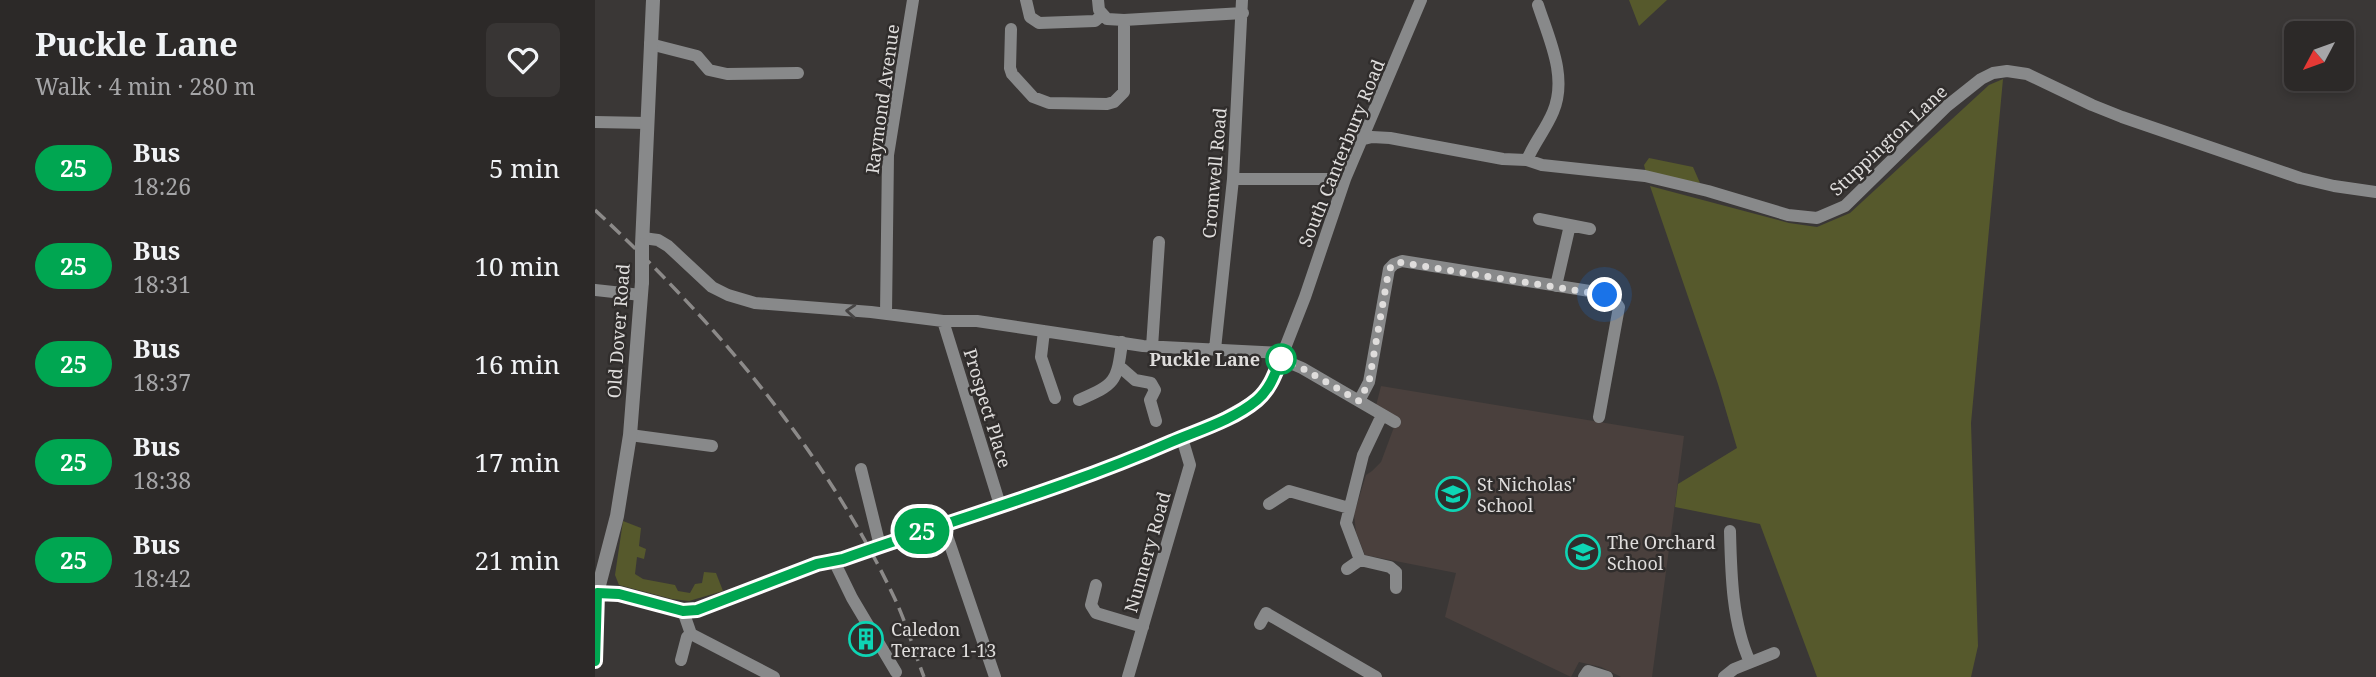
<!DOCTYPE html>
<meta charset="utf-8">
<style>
:root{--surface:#2c2928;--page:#383534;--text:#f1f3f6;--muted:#a6a6a8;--line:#484545}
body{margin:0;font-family:"Noto Serif",serif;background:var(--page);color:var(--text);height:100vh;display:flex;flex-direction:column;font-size:26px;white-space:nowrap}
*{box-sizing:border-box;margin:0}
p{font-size:23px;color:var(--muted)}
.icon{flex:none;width:38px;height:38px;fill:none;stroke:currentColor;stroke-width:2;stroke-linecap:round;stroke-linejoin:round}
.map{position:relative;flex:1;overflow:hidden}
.panel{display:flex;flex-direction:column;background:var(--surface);width:595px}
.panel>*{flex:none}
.badge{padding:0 14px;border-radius:23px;font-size:24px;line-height:46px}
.needle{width:46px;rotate:229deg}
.tools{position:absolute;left:1689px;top:21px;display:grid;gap:14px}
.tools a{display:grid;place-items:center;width:70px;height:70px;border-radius:10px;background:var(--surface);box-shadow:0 4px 10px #0003,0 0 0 2px var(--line);font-size:35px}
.you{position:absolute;width:35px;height:35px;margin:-18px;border:5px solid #fff;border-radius:50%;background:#1a73e8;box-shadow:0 0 0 10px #1a73e833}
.map>.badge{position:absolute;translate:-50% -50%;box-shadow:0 0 0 4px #fff}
.round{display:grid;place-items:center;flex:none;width:74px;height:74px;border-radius:10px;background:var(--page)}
.summary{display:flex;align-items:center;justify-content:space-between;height:119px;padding:0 35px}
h1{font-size:33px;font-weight:700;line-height:52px}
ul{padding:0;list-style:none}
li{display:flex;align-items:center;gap:21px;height:98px;padding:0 35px}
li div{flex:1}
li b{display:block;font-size:26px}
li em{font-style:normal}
li .badge{min-width:77px;font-weight:700;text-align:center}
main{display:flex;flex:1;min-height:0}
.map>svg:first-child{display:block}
.built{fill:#4a403d}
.green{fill:#56592c}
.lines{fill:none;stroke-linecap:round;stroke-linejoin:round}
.minor{stroke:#88898a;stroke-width:12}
.tertiary{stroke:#88898a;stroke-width:14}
.rail{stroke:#8c8a89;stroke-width:3.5;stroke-dasharray:14 7;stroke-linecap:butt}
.minor-bridge{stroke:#88898a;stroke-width:12}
.tertiary-bridge{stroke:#88898a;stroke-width:14}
.oneway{stroke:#464444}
.line-casing{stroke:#fff;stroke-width:16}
.line{stroke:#00a651;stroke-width:10}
.walk{stroke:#dfdddc;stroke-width:7;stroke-dasharray:0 12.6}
.stop-dot{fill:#fff;stroke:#00a651;stroke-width:3.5}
.labels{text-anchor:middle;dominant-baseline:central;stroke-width:5;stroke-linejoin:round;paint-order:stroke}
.street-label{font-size:18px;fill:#dfdddc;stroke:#302d2c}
.stop-label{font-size:18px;font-weight:bold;fill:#dfdddc;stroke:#302d2c;text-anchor:end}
.poi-label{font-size:18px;fill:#dfdddc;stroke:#302d2c;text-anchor:start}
</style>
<main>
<section class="panel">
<div class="summary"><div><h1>Puckle Lane</h1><p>Walk · 4 min · 280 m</p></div><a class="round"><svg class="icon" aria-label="heart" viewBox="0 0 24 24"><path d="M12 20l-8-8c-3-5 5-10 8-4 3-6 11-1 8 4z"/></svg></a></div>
<ul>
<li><span class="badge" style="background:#00a651;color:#fff">25</span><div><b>Bus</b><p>18:26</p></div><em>5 min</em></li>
<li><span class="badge" style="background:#00a651;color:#fff">25</span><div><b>Bus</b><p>18:31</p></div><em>10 min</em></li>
<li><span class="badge" style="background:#00a651;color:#fff">25</span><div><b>Bus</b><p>18:37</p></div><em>16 min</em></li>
<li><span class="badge" style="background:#00a651;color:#fff">25</span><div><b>Bus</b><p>18:38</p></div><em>17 min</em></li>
<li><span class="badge" style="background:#00a651;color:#fff">25</span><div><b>Bus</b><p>18:42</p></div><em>21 min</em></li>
</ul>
</section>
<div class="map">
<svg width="1781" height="677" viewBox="0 0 1781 677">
<rect width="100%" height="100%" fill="#3a3736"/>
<path class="built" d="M786 386 1089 436 1057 677H1026L1006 667 984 662 976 677 850 617 861 573 770 555 761 532 759 514 771 475 777 471 786 462 802 419 781 406Z"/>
<path class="green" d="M1034 0H1072L1044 26Z
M1408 79 1376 423 1383 646 1376 677H1222L1165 524 1080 507 1083 484 1142 448 1123 384 1055 186 1194 223 1222 227 1255 213 1394 85Z
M1054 158 1098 167 1105 183 1051 173 1049 165Z
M28 521 46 528 44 546 51 549 49 559 42 557 40 574 48 579 80 585 83 591 95 593 100 584 107 583 109 572 121 573 128 591 94 601 77 599 24 585 20 575Z"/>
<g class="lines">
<path class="minor" d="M431 0 435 17 444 23 500 21 507 15
M503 0 504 10 512 19 529 20 648 13
M416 29 415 68 417 74 438 97 454 103 512 104 519 102 529 92V20
M55 44 102 56 114 70 132 74 203 73
M0 122 52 123
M769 139 777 137 795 138 908 159 932 160 947 165 1050 176 1113 191 1193 215 1222 218 1250 206 1352 106 1386 79 1398 73 1412 71 1432 74 1497 105 1527 117 1705 178 1739 186 1781 192
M932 160C939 143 951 129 958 112 973 77 954 39 943 5
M638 179H750
M944 219 995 229
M48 238 63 240 73 246 117 287 133 295 160 303 276 312 348 321H382L548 346 688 353
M961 286 975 225
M0 290 46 295
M291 314 293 155 318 0
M348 321 405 505
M449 331 446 357 460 398
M557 347 564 242
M620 349 638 179 647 0
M686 359 707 368 800 422
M524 366 540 380 556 383 560 390 555 400 561 421
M484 400C520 384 522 383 527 342
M764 401 774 382 794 269 799 264 807 261 1001 292 1018 298 1024 307 1004 417
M787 415 768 455 751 523 765 560 795 567 801 572V588
M35 435 117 446
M266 469 285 546 489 478 620 423 663 399 677 381 710 297 750 179 826 0
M674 504 694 491 754 508
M348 524 400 677
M1135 531C1136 573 1137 623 1155 662
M239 561 257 598 301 672
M752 569 765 560
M501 585 496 605 501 613 548 627
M0 594C35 592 67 612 102 610L222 564 248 559
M88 611 96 634 179 677
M665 624 671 613 781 677
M86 660 92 637 96 634
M533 677 595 465 587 438
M989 677 993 671 1012 677
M1129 677 1139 669 1179 653"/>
<path class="tertiary" d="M47 245 58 0
M0 661 2 593 22 516 35 435 47 282"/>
<path class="rail" d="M0 210C119 321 229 449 299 597 311 622 319 651 329 677"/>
<path class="minor-bridge" d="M248 559 285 546"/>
<path class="tertiary-bridge" d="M47 282V245"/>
</g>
<defs><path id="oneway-chevron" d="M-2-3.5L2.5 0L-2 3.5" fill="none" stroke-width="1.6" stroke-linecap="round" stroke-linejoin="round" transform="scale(1.75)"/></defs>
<use class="oneway" href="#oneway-chevron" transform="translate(256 311) rotate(-176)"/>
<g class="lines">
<g class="line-casing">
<path id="line" d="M0 661 2 593 24 594 88 611 102 610 222 564 248 559C357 520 469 489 576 442 604 430 638 420 662 400 675 389 680 374 686 359"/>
</g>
<use href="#line" class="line"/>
<path class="walk" d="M686 359 707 368 764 401 774 382 794 269 802 262 1010 295"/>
</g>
<defs>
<g id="school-ring" transform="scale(1.75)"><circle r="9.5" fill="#302d2c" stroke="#0ed5b4" stroke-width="1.5"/><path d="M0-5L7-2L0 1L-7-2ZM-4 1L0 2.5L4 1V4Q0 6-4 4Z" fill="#0ed5b4"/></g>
<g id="building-ring" transform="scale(1.75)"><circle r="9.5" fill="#302d2c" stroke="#0ed5b4" stroke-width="1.5"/><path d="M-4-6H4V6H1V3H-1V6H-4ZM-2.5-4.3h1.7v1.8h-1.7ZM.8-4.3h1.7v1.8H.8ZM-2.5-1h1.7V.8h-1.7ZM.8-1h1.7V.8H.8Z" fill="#0ed5b4"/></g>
</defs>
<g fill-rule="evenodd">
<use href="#school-ring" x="858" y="494"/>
<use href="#school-ring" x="988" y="552"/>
<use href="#building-ring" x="271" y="639"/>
</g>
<circle class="stop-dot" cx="686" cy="359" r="14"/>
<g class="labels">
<g class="street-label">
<text transform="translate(287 99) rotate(-82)">Raymond Avenue</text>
<text transform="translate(1293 140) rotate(-43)">Stuppington Lane</text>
<text transform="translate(746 153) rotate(-68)">South Canterbury Road</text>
<text transform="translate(619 173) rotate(-85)">Cromwell Road</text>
<text transform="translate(23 331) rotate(-86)">Old Dover Road</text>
<text transform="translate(393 408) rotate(73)">Prospect Place</text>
<text transform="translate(552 552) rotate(-74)">Nunnery Road</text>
</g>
<g class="stop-label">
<text x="665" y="359">Puckle Lane</text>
</g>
<g class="poi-label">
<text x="882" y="484">St Nicholas'<tspan x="882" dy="21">School</tspan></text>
<text x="1012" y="542">The Orchard<tspan x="1012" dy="21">School</tspan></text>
<text x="296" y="629">Caledon<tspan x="296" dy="21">Terrace 1-13</tspan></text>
</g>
</g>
</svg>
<div class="tools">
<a><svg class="needle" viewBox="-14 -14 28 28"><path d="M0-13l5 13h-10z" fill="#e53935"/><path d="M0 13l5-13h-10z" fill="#a6a6a8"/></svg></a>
</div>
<div class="you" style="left:1010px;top:295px"></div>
<b class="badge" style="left:327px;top:531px;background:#00a651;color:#fff">25</b>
</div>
</main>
